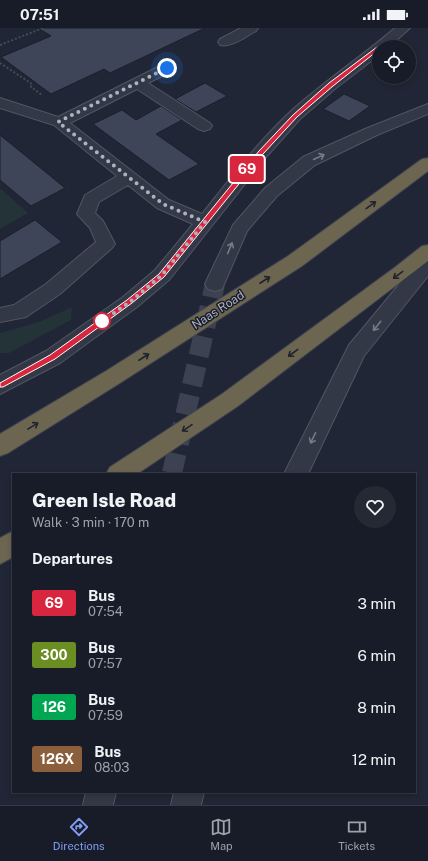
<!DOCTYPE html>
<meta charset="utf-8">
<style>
:root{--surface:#181c28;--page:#252934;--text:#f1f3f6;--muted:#9fa1a8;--line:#363a45;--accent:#819cf4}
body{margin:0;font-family:"Public Sans",sans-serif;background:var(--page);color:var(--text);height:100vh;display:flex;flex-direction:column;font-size:15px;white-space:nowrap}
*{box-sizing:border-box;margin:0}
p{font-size:13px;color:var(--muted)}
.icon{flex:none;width:22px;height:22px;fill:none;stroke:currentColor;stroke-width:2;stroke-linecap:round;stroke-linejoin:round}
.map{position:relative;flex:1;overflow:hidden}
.details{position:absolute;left:12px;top:445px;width:404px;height:320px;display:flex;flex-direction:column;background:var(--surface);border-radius:0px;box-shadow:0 2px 6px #0003,0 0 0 1px var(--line)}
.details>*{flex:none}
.badge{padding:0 8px;border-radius:3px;font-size:14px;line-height:26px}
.controls{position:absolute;left:372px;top:12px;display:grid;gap:8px}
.controls a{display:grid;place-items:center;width:44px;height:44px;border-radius:50%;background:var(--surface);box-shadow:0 2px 6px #0003,0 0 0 1px var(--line);font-size:20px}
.you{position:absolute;width:20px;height:20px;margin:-10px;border:3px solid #fff;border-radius:50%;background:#1a73e8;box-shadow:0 0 0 6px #1a73e833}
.map>.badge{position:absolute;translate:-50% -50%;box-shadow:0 0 0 2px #fff}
h2{padding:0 20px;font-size:15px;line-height:36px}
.round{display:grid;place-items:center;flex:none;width:42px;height:42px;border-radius:21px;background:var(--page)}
.headline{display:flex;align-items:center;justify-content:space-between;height:68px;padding:0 20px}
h1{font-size:19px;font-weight:800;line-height:30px}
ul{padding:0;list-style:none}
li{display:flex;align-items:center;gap:12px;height:52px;padding:0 20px}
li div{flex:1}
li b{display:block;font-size:15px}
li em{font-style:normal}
li .badge{min-width:44px;font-weight:700;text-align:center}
.status{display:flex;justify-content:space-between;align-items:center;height:28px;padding:0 20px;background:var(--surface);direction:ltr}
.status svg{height:11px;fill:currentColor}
.dock{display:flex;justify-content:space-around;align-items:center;height:56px;border-top:1px solid var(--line);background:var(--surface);font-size:11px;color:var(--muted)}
.dock a{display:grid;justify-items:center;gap:2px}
.dock .on{color:var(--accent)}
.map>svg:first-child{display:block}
.green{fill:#233337}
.building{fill:#3e4558;stroke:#1b1f2c}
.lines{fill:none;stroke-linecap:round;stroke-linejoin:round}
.minor-tunnel-far1{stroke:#3c4251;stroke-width:20;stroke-dasharray:20 10;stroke-linecap:butt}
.minor-tunnel{stroke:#3c4251;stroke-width:26;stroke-dasharray:26 14;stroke-linecap:butt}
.minor-casing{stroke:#515564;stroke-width:2}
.highway-casing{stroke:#3e4250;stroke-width:2}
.path{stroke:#3f4e54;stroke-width:2;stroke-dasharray:2 2;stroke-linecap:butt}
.minor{fill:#333846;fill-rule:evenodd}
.highway{fill:#6c6550;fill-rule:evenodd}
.oneway{stroke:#767b8b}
.oneway2{stroke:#21242e}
.line{fill:#d7263d;stroke:#fff}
.walk{stroke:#adb2c3;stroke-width:4;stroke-dasharray:0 7.2}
.stop-dot{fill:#fff;stroke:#d7263d;stroke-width:2}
.labels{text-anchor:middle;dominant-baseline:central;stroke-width:3;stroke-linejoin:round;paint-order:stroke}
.street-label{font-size:12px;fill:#adb2c3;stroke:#191d2a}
</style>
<div class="status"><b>07:51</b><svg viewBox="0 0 49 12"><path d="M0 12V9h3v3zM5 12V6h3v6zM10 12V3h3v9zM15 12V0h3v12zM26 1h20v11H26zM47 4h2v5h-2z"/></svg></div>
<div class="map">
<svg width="428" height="777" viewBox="0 0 428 777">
<rect width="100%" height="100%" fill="#202635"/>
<path class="green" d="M0 160 28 185 0 201Z
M72 279 71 292 9 325H0V305L39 294Z"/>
<path class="building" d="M38 0H205L110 45 104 41 51 66 1 29 51 8Z
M205 55 227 68 196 84 175 71Z
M344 66 370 78 349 93 323 81Z
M161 78 182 92 156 106 199 136 169 152 93 96 122 82 136 92Z
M0 107 48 146 65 160 31 178 0 152Z
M35 192 62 214 0 251V213Z"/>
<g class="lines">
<path class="minor-tunnel-far1" d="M172 445 215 256"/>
<path class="minor-tunnel" d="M172 446V444"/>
<g class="minor-casing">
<path id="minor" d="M241 0H258L256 3C246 8 232 20 220 17L218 14 220 11Z
M395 0H410L389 19H379V27L336 60 300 91 267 128 169 252 137 279 60 335 0 366V347L46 323 123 269 155 242 193 196 157 180 128 157 99 174 95 185 103 193 115 216 112 220 60 266 26 289 0 294V280L14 277 46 256 96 214 90 200 77 186 85 167 117 148 54 97 0 80V70L58 89 162 37 167 36 172 37 174 40 172 43 148 55 210 95 212 98 210 101 204 103 198 101 137 61 70 95 169 172 202 186C230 151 257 115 290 84 323 54 361 29 395 0Z
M428 76V86L377 107 315 137 277 168 247 203 222 261 215 263 208 261 205 256 233 197 265 160 303 129 365 101Z
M428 228V248L364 328 308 446H284L349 317 421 230Z
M86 764H116L113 777H83Z
M174 764H204L201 777H171Z"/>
</g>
<g class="highway-casing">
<path id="highway" d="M428 130V143L302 238 120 355 8 425 0 428V406L106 343 288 228 422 131Z
M428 217V233L238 378 137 446H106L110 439 222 366 394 240 422 218Z
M13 503V529L0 536V510Z"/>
</g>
<path class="path" d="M0 17 43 0
M0 35 32 56 31 59 42 67"/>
<use href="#minor" class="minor"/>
<use href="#highway" class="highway"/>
</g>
<defs><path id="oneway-shaft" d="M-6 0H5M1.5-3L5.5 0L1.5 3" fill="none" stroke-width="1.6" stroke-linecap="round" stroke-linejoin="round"/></defs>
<g class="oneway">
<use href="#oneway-shaft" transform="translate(319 129) rotate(-25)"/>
<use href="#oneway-shaft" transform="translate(230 220) rotate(-67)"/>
<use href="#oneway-shaft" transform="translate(377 298) rotate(129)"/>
<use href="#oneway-shaft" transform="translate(313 410) rotate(116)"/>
</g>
<g class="oneway2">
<use href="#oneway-shaft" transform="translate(371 177) rotate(-36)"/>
<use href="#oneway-shaft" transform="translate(398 247) rotate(143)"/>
<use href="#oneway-shaft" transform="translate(265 252) rotate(-33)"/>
<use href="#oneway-shaft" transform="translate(293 325) rotate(143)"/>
<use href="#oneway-shaft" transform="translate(144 329) rotate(-33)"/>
<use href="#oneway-shaft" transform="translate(33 398) rotate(-31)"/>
<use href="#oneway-shaft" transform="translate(187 400) rotate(146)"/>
</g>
<path class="line" d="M377 19 381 20 333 58 297 89 263 126 164 249 132 275 55 331 3 359H0V355L50 327 127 272 159 246 259 123 293 87 329 55Z"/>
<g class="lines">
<path class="walk" d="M102 293 130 274 162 247 205 194 163 176 58 94 167 40"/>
</g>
<circle class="stop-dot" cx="102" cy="293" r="8"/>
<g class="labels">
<g class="street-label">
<text transform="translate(218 282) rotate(-33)">Naas Road</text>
</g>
</g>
</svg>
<div class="controls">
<a><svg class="icon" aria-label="locate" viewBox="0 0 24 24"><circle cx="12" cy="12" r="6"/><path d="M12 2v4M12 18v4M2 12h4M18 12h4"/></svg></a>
</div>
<div class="you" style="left:167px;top:40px"></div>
<b class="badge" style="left:247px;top:141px;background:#d7263d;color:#fff">69</b>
<section class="details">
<div class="headline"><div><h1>Green Isle Road</h1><p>Walk · 3 min · 170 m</p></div><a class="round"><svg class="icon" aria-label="heart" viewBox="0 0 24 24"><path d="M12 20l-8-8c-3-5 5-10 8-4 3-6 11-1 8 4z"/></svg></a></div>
<h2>Departures</h2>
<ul>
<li><span class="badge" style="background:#d7263d;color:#fff">69</span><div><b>Bus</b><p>07:54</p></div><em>3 min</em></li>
<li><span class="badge" style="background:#6b8e23;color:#fff">300</span><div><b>Bus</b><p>07:57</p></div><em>6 min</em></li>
<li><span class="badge" style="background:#00a651;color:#fff">126</span><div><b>Bus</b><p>07:59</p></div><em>8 min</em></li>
<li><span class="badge" style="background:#8b5e3c;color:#fff">126X</span><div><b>Bus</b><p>08:03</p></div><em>12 min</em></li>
</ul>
</section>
</div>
<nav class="dock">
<a class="on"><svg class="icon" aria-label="directions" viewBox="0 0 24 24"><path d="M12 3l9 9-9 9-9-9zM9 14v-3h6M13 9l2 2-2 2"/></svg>Directions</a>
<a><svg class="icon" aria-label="map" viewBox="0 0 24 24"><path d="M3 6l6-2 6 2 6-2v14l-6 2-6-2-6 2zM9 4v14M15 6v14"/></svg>Map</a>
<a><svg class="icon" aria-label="tickets" viewBox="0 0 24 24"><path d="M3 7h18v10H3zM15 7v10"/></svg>Tickets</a>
</nav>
